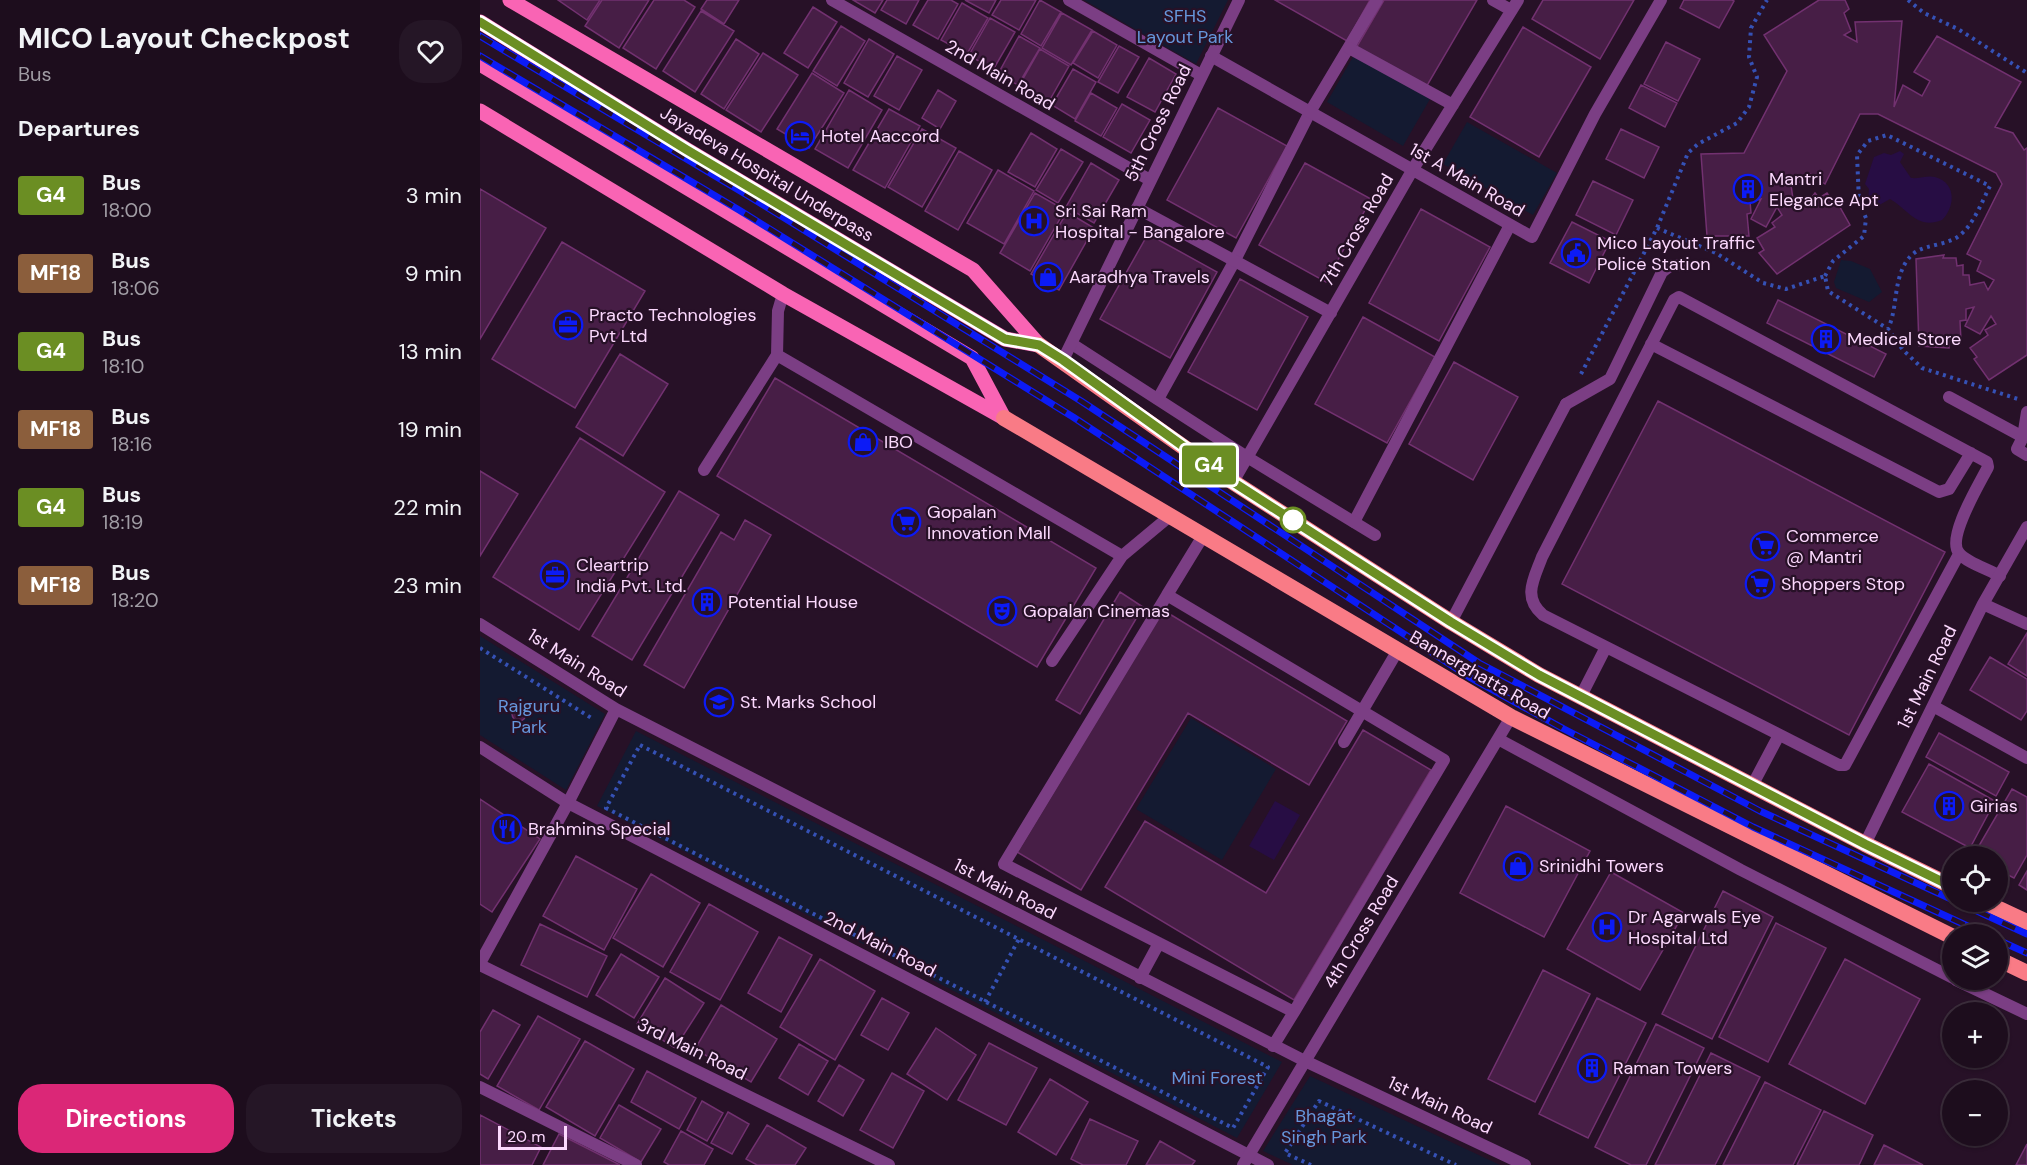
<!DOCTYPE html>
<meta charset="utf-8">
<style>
:root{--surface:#1d0d1d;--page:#251626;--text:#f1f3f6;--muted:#a09ca4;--line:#3b2d3b;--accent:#db2777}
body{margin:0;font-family:"DM Sans",sans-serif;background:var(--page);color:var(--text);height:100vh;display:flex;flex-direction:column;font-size:22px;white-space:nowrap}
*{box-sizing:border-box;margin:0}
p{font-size:20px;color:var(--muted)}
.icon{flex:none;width:33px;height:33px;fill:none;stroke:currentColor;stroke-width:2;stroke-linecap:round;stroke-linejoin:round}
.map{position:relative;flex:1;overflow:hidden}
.side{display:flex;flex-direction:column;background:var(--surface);width:480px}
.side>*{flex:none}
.badge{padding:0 12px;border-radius:4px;font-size:21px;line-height:39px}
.fabs{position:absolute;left:1462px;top:846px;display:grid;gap:12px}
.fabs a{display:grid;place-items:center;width:66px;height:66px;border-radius:50%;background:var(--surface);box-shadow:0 2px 4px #0004,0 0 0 2px var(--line);font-size:30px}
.scale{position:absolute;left:18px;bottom:15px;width:69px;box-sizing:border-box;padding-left:6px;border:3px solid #fcd9fe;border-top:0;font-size:16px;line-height:21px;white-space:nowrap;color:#fcd9fe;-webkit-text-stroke:4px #271127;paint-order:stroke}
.map>.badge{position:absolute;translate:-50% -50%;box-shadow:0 0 0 3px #fff}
h2{padding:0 18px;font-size:22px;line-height:54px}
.round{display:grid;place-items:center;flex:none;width:63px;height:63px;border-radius:24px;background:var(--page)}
.head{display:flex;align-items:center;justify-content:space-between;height:102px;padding:0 18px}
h1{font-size:28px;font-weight:700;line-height:45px}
.cta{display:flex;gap:12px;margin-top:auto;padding:12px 18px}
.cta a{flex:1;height:69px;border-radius:24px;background:var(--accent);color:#fff;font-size:24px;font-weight:700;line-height:69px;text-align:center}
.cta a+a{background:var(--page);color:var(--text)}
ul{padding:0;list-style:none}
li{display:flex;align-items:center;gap:18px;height:78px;padding:0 18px}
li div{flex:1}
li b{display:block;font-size:22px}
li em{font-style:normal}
li .badge{min-width:66px;font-weight:700;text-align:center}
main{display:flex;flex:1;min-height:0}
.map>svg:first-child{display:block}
.green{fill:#141a31}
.water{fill:#270d44}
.building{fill:#471e46;stroke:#723170;stroke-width:1.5}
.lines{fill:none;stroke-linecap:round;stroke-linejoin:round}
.path{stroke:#3551b5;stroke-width:4;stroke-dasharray:3 4.5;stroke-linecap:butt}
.service{stroke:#7b3e84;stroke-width:12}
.minor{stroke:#7b3e84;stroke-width:12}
.tertiary{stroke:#7b3e84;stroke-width:12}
.primary{stroke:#f964b4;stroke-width:15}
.trunk{stroke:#f97b86;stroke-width:16}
.rail-casing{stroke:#0c1bf6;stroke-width:7}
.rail{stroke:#271127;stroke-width:4.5;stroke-dasharray:14;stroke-linecap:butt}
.line-casing{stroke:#fff;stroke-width:14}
.line{stroke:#6b8e23;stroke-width:9}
.stop-dot{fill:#fff;stroke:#6b8e23;stroke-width:3}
.labels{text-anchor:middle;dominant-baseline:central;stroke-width:4.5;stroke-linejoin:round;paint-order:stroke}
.park-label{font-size:18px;fill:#6697dc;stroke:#271127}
.street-label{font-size:18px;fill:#fcd9fe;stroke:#271127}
.poi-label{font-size:18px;fill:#fcd9fe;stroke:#271127;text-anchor:start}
</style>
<main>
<section class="side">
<div class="head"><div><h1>MICO Layout Checkpost</h1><p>Bus</p></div><a class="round"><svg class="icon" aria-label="heart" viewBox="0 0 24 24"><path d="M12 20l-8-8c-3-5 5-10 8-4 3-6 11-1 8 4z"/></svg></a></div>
<h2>Departures</h2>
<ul>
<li><span class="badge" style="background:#6b8e23;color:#fff">G4</span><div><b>Bus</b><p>18:00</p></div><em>3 min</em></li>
<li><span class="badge" style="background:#8b5e3c;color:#fff">MF18</span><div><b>Bus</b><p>18:06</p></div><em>9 min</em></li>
<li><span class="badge" style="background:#6b8e23;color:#fff">G4</span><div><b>Bus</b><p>18:10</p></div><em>13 min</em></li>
<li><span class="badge" style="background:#8b5e3c;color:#fff">MF18</span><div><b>Bus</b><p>18:16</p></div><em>19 min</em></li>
<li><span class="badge" style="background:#6b8e23;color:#fff">G4</span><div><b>Bus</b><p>18:19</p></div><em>22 min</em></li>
<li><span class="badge" style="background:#8b5e3c;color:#fff">MF18</span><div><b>Bus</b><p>18:20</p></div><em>23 min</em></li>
</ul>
<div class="cta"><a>Directions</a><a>Tickets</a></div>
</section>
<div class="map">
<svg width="1547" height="1165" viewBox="0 0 1547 1165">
<rect width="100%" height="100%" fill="#271127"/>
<path class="green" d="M604 0H748L716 64Z
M874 55 950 99 923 146 847 102Z
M987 122 1077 173 1053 215 963 164Z
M1361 260 1371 261 1390 269 1402 292 1389 302 1356 288 1354 282Z
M0 636 125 714 86 790 0 735Z
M711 718 796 769 742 860 656 809Z
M156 731 802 1062 757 1138 117 806Z
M830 1076 1020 1165H813L783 1151Z"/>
<path class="water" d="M1420 151 1424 154 1420 162 1431 178C1439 179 1448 175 1455 177 1477 183 1475 207 1462 220 1437 230 1429 210 1410 199L1394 208 1388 199 1389 189 1385 184 1394 157 1404 153 1411 155Z
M795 801 820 815 794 860 769 846Z"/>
<path class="building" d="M78 0H120L107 20Z
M122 0H169L139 48 105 26Z
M174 0H204L215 7 176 69 143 48Z
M227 0H259L244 24 221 9Z
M373 0H403L395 13Z
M407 0H439L426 24 401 10Z
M448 0H471L478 4 458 39 433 25Z
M485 0H516L509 13Z
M521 0H556L539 30 512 15Z
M560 0 581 12 561 46 541 34Z
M795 0H890L867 41Z
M904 0H997L945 89 876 48Z
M1063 0H1154L1120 59 1052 19Z
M1204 0H1252L1254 1 1239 28 1200 8Z
M1339 0H1365L1369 9 1364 13 1371 31 1364 35 1377 42 1375 22 1422 21 1414 107 1423 85 1442 96 1450 81 1434 72 1457 36 1541 82 1515 127 1533 133 1544 150 1547 148V355L1509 380 1494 359 1497 357 1490 348 1508 335 1505 330 1516 324 1511 316 1500 334 1485 326 1494 307 1486 309V320L1480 321 1481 341H1469V348L1439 346 1436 259 1464 255 1463 258H1476L1477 266 1483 265V275H1489L1490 285 1504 282 1508 290 1514 280 1497 271 1501 261 1487 254 1522 184 1516 173 1398 114H1380L1345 184 1329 173 1323 184 1308 176 1303 186 1311 185 1313 199 1316 197 1319 203 1323 200 1326 205 1335 193 1339 198 1347 193 1355 204 1357 202 1370 225 1297 274 1279 253 1284 250 1277 238 1295 227 1292 223 1302 215 1297 207 1286 227 1271 219 1281 199 1270 201 1271 213 1267 214 1269 236H1227L1221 154 1264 153 1307 71 1284 35Z
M482 3 508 18 487 54 461 40Z
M333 7 357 22 328 68 304 53Z
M221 11 254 31 215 92 183 71Z
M582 13 612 30 591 65 562 48Z
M510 18 535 32 513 70 489 55Z
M361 26 385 41 357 86 333 71Z
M1043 27 1111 67 1059 157 990 117Z
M613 31 637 45 618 78 593 63Z
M539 36 560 48 538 85 518 74Z
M256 39 279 54 244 109 221 94Z
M389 39 414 54 388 97 364 83Z
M1186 42 1220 59 1198 101 1164 84Z
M639 46 659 57 638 93 618 82Z
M560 49 589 66 568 103 539 86Z
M283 53 318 75 281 132 246 110Z
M417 56 442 70 419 110 394 96Z
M669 58 696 74 675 112 647 97Z
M593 69 616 82 595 119 572 105Z
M332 73 364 93 329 148 297 129Z
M1161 85 1197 103 1185 127 1149 108Z
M369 90 402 110 368 168 335 149Z
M458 90 476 101 460 129 442 118Z
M611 93 637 108 621 136 595 121Z
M642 104 670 120 651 153 623 137Z
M738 108 807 146 756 238 687 200Z
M409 109 440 126 405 188 373 170Z
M442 129 476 148 442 207 408 187Z
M1141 129 1179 147 1164 178 1126 159Z
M551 133 577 149 555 187 528 172Z
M581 149 603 162 578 203 556 190Z
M479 151 512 170 478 230 445 211Z
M611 163 639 180 614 223 586 207Z
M825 163 891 199 846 282 779 245Z
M518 170 554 191 524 244 487 223Z
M1113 181 1153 200 1136 235 1096 215Z
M0 189 66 228 0 339Z
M555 193 585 210 550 271 520 253Z
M941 209 1010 247 959 341 889 303Z
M587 212 614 228 579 290 551 274Z
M1092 222 1130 241 1109 283 1070 263Z
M668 234 737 272 690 358 620 319Z
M82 242 165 291 95 408 12 359Z
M760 279 828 317 777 410 708 372Z
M1298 300 1406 354 1394 377 1287 323Z
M883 317 955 357 907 443 835 404Z
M140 354 188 384 143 456 96 427Z
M974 362 1038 397 993 480 929 444Z
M295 378 616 568 557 667 237 476Z
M1178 401 1465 552 1369 735 1082 584Z
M100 438 185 492 99 630 13 577Z
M0 471 38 494 0 556Z
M199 491 239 515 152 660 112 636Z
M265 520 291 535 204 688 164 665 241 532 254 540Z
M640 592 663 607 600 714 576 700Z
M683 610 867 721 829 785 708 713 601 890 537 852Z
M1547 633V676L1528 664Z
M1510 657 1547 679V711L1541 720 1490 690Z
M32 714a7 7 0 1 1 14 0a7 7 0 1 1-14 0Z
M883 730 951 770 814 1000 625 887 665 821 786 893Z
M1459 733 1529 772 1516 796 1446 757Z
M1449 764 1515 801 1490 848 1422 812Z
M1532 789 1547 797V855L1534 878 1518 870V856H1493Z
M0 799 60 839 12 912 0 904Z
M1026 806 1110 851 1064 937 980 893Z
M96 856 157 889 124 950 63 916Z
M1547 871V890L1539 885Z
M1131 872 1204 913 1160 990 1087 949Z
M171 874 220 903 183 967 133 938Z
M1243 891 1293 917 1232 1039 1182 1014Z
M229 904 278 932 240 1000 190 972Z
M1296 923 1346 948 1288 1062 1239 1037Z
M60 924 127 956 107 997 41 965Z
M299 937 332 955 301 1012 268 993Z
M141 954 179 977 154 1018 116 995Z
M340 959 395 991 355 1060 300 1027Z
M1365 959 1440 999 1385 1104 1309 1064Z
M1063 970 1110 994 1055 1102 1008 1079Z
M185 978 224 1003 195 1048 157 1024Z
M402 998 429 1013 408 1050 381 1035Z
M1117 998 1166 1023 1108 1138 1059 1114Z
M241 1005 297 1039 271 1082 215 1049Z
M13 1010 40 1025 8 1079 0 1074V1032Z
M58 1016 100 1039 59 1110 17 1086Z
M1176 1024 1224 1048 1166 1165H1151L1115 1147Z
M456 1028 496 1055 467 1100 427 1074Z
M105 1041 154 1069 115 1136 66 1107Z
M509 1043 557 1068 526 1125 478 1100Z
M319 1044 348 1061 328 1095 299 1078Z
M1231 1053 1280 1077 1235 1165H1175Z
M359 1065 384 1080 363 1116 338 1101Z
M167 1071 216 1098 199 1129 151 1102Z
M412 1073 444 1091 413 1148 380 1130Z
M570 1079 608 1102 576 1155 538 1132Z
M1285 1082 1341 1110 1313 1165H1243Z
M222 1101 243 1113 227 1141 207 1130Z
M139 1105 181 1129 161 1162 120 1138Z
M1344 1111 1393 1135 1379 1165H1317Z
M248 1112 269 1124 252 1154 231 1143Z
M0 1115 61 1147 52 1165H0Z
M610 1119 658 1141 646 1165H603L591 1159Z
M287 1125 326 1148 315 1165H277L266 1159Z
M201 1131 233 1149 224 1165H189L184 1162Z
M79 1134 140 1165H63Z
M680 1141 715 1161 712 1165H666Z
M1547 1144V1165H1536Z
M1404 1145 1443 1165H1394Z"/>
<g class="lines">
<path class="path" d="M1428 0 1444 13 1478 29 1547 73
M1177 228 1236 253 1283 283 1306 289 1345 276 1348 291 1408 329 1423 350 1442 368 1538 399
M1345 276 1353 261 1384 236 1386 218 1379 202 1377 155 1388 141 1407 135 1510 186C1501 203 1492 230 1474 239 1455 248 1437 244 1426 262 1413 283 1418 307 1408 329
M1101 374 1177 228 1208 153 1218 144 1257 123 1269 107 1277 77 1269 57 1271 28 1287 0
M0 648 113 719
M160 745 788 1067 753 1128 126 808Z
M505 1002 540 937
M831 1165 805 1153 839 1101 976 1165"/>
<path class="service" d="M303 294 298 311 297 355 642 556 690 516
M1171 344 1459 492 1469 489 1491 453
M1469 397 1543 437
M678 399 754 262 830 112 897 0
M1086 404 1130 379 1182 272 1190 266 1200 265
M1547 412 1543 437 1537 449 1547 455
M224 470 297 355
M874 522 1030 225
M1479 554 1365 765H1359L1063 615C1042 597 1054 579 1062 557L1194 300 1199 297 1507 462 1508 467C1500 483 1466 538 1479 553 1487 563 1508 569 1520 576
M572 661 642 556
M1101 696 1126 647
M1272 786 1299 735"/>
<path class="minor" d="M352 0 670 180
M589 0 721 75
M1013 0 1031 10
M869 48 973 105
M731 56 1052 237 1115 114 1181 0
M657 208 851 313
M592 344 767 457 895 535
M753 482 933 169 1038 0
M687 595 723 536
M1503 604 1547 624
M971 622 1086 404
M0 624 136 709 825 1061 1045 1165
M1453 706 1547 758
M864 742 918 650
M0 747 88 803 788 1165
M1385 844 1503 604 1547 527
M0 963 88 803 136 709
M0 965 409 1165
M660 978 679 943
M793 1046 814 1012 964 760 687 595 524 864 814 1012
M0 1087 156 1165"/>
<path class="tertiary" d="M583 360 759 0
M1018 739 1261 870 1473 978
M1476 980 1547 1014
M763 1165 1031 717"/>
<path class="primary" d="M30 0 493 270 559 345
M0 22 207 150 525 339 559 345
M0 64 492 358 524 418
M0 111 303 294 524 418"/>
<path class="trunk" d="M559 345 753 482 971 622 1059 675 1385 844 1473 887
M524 418 1031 717 1473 937
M1504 902 1547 922
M1518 959 1547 973"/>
<g class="rail-casing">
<path id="rail" d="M0 36 267 195 601 401 999 663 1280 811 1547 934
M0 56 259 210 593 417 991 678 1084 729 1273 827 1505 934
M1518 940 1547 953"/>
</g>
<use href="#rail" class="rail"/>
</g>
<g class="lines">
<g class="line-casing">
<path id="line" d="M0 22 207 150 525 339 559 345 583 360 753 482 971 622 1059 675 1385 844 1473 887"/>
</g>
<use href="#line" class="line"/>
</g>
<defs>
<g id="hotel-ring" transform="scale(1.5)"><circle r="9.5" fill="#271127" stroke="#0c1bf6" stroke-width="1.5"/><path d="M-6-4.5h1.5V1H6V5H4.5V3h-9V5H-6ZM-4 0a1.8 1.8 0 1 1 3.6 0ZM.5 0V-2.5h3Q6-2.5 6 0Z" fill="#0c1bf6"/></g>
<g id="building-ring" transform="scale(1.5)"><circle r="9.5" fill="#271127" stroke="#0c1bf6" stroke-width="1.5"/><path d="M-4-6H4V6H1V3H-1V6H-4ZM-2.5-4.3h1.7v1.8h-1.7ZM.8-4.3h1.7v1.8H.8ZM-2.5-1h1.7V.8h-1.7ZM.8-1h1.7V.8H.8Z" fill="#0c1bf6"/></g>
<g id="hospital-ring" transform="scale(1.5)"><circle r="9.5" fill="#271127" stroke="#0c1bf6" stroke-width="1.5"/><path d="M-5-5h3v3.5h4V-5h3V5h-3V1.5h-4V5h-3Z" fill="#0c1bf6"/></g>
<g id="civic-ring" transform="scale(1.5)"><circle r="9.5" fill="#271127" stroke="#0c1bf6" stroke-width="1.5"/><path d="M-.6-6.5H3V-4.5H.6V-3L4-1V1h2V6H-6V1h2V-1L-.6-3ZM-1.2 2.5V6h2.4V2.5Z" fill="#0c1bf6"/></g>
<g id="shop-ring" transform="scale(1.5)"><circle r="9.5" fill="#271127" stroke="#0c1bf6" stroke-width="1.5"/><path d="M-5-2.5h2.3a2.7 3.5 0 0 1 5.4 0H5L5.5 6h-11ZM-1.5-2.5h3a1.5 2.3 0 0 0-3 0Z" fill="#0c1bf6"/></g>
<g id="office-ring" transform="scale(1.5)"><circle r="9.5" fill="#271127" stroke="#0c1bf6" stroke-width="1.5"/><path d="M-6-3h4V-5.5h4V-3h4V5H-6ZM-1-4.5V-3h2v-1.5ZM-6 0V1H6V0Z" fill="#0c1bf6"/></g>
<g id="supermarket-ring" transform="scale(1.5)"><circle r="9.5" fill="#271127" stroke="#0c1bf6" stroke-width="1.5"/><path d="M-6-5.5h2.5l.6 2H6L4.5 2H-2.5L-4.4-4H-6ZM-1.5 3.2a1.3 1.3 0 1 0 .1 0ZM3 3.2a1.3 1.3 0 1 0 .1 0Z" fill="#0c1bf6"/></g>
<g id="theatre-ring" transform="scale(1.5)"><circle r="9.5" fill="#271127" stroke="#0c1bf6" stroke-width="1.5"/><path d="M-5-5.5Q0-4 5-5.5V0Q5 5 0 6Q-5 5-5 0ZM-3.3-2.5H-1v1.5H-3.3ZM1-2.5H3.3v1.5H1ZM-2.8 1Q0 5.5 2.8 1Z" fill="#0c1bf6"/></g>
<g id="school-ring" transform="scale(1.5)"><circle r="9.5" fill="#271127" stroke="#0c1bf6" stroke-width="1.5"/><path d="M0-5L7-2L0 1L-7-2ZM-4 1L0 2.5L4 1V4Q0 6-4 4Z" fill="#0c1bf6"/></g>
<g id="restaurant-ring" transform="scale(1.5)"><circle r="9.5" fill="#271127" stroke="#0c1bf6" stroke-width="1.5"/><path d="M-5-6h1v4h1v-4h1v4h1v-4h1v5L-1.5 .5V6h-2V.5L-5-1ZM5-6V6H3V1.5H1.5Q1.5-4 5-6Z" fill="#0c1bf6"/></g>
</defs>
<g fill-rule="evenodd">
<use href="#hotel-ring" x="320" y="136"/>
<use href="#building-ring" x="1268" y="189"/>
<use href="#hospital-ring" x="554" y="221"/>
<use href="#civic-ring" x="1096" y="253"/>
<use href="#shop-ring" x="568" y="277"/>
<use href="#office-ring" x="88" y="325"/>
<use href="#building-ring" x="1346" y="339"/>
<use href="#shop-ring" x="383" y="442"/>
<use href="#supermarket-ring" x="426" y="522"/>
<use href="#supermarket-ring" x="1285" y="546"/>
<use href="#office-ring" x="75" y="575"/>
<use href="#supermarket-ring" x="1280" y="584"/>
<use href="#building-ring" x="227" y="602"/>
<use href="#theatre-ring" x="522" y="611"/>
<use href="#school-ring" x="239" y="702"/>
<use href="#building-ring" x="1469" y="806"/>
<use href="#restaurant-ring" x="27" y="829"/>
<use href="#shop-ring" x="1038" y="866"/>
<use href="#hospital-ring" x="1127" y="927"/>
<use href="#building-ring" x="1112" y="1068"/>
</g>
<circle class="stop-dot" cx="813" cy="520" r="12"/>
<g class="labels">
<g class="park-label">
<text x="705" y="16">SFHS<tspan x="705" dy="21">Layout Park</tspan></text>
<text x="49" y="706">Rajguru<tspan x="49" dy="21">Park</tspan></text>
<text x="737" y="1078">Mini Forest</text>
<text x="844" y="1116">Bhagat<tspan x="844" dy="21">Singh Park</tspan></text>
</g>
<g class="street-label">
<text transform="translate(520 75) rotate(30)">2nd Main Road</text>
<text transform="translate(678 123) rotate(-64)">5th Cross Road</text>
<text transform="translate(287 174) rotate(31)">Jayadeva Hospital Underpass</text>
<text transform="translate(987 180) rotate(30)">1st A Main Road</text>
<text transform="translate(877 230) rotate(-60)">7th Cross Road</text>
<text transform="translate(97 663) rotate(32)">1st Main Road</text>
<text transform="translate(1000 675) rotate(30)">Bannerghatta Road</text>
<text transform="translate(1447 677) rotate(-64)">1st Main Road</text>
<text transform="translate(525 889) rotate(27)">1st Main Road</text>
<text transform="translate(881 932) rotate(-59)">4th Cross Road</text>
<text transform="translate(400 944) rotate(27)">2nd Main Road</text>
<text transform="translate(212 1049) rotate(26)">3rd Main Road</text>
<text transform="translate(960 1105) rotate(25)">1st Main Road</text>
</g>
<g class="poi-label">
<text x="341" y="136">Hotel Aaccord</text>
<text x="1289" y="179">Mantri<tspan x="1289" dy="21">Elegance Apt</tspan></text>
<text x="575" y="211">Sri Sai Ram<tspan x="575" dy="21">Hospital - Bangalore</tspan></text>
<text x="1117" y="243">Mico Layout Traffic<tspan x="1117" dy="21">Police Station</tspan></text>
<text x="589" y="277">Aaradhya Travels</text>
<text x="109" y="315">Practo Technologies<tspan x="109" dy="21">Pvt Ltd</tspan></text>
<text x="1367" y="339">Medical Store</text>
<text x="404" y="442">IBO</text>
<text x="447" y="512">Gopalan<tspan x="447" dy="21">Innovation Mall</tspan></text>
<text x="1306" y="536">Commerce<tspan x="1306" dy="21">@ Mantri</tspan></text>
<text x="96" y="565">Cleartrip<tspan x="96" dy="21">India Pvt. Ltd.</tspan></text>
<text x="1301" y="584">Shoppers Stop</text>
<text x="248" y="602">Potential House</text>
<text x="543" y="611">Gopalan Cinemas</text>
<text x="260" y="702">St. Marks School</text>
<text x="1490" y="806">Girias</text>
<text x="48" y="829">Brahmins Special</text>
<text x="1059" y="866">Srinidhi Towers</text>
<text x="1148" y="917">Dr Agarwals Eye<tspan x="1148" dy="21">Hospital Ltd</tspan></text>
<text x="1133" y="1068">Raman Towers</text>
</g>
</g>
</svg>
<div class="fabs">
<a><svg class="icon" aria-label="locate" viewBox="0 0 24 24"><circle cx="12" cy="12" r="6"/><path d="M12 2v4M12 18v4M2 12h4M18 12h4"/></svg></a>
<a><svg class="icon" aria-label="layers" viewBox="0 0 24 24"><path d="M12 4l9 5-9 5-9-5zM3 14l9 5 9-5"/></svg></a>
<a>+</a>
<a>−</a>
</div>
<div class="scale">20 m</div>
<b class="badge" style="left:729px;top:465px;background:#6b8e23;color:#fff">G4</b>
</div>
</main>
